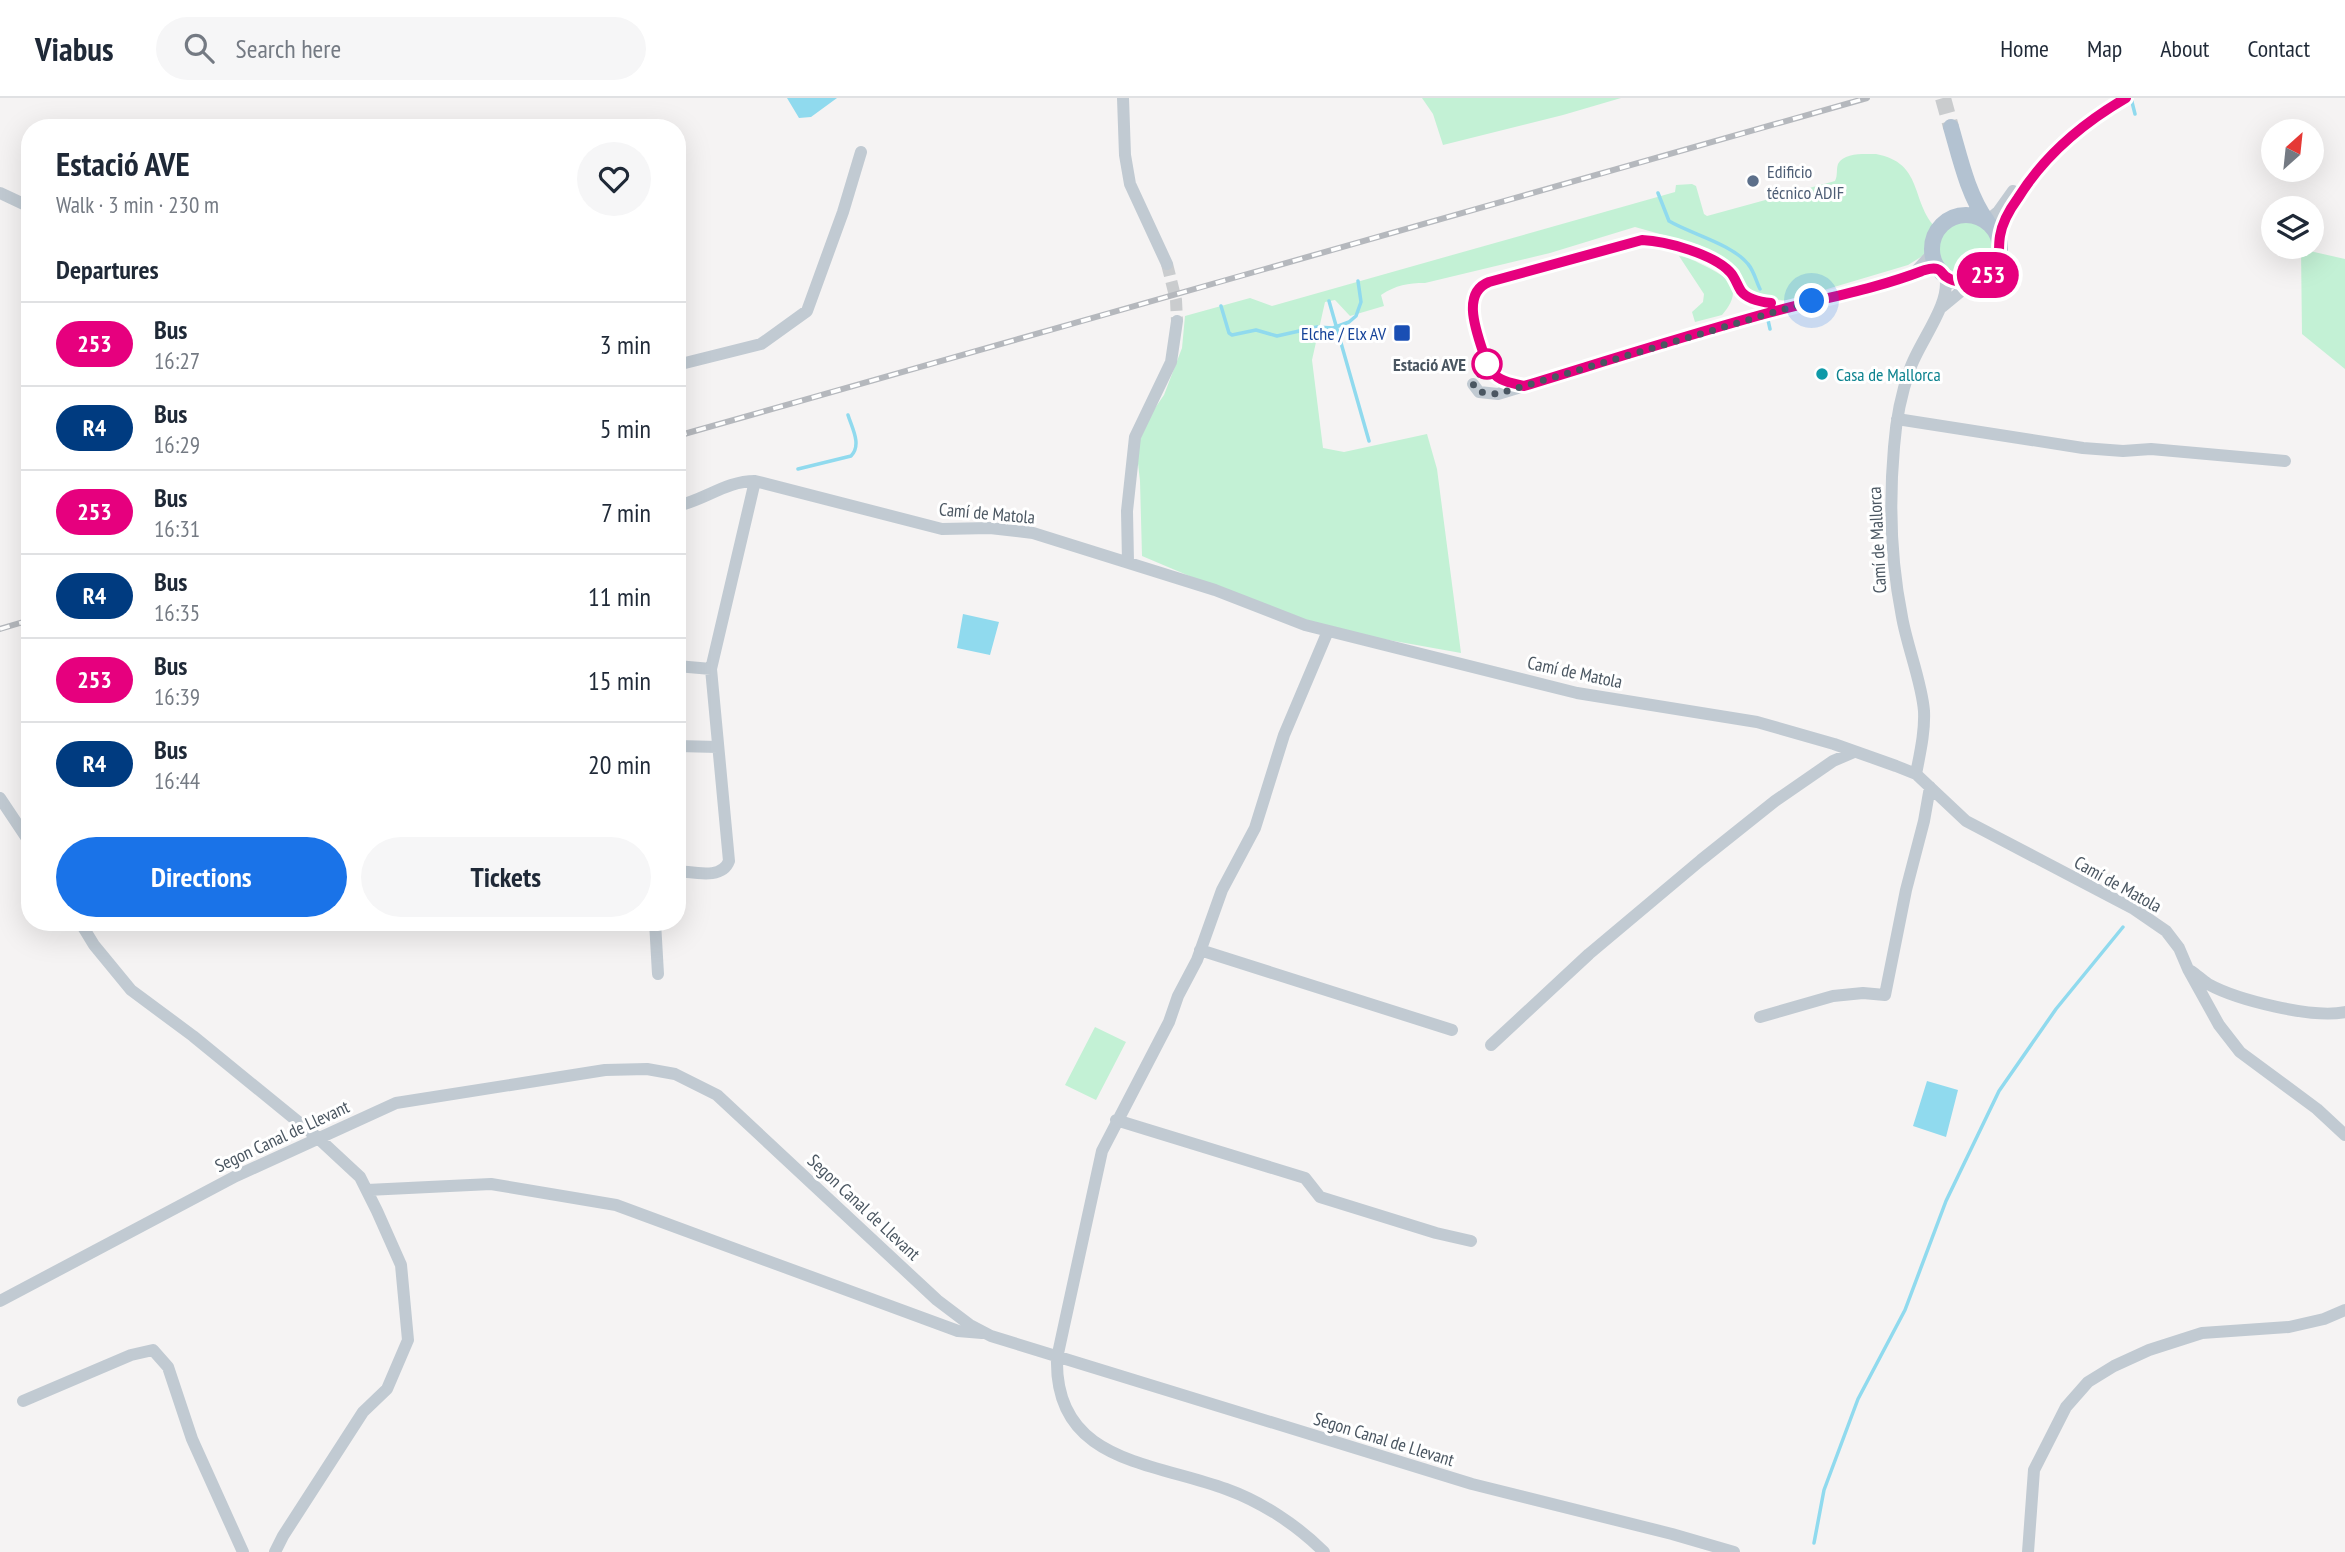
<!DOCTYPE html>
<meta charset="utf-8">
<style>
:root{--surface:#fff;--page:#f6f6f7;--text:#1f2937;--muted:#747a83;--line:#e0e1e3;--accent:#1a73e8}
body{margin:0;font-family:"PT Sans Narrow",sans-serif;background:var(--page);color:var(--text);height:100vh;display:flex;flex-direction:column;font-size:26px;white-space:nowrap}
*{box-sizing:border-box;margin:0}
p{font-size:23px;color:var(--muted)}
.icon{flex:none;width:38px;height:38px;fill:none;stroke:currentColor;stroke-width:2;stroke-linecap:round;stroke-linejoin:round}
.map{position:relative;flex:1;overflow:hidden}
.details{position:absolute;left:21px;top:21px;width:665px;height:812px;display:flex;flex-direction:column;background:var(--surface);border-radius:28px;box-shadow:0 7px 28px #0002}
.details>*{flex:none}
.badge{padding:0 14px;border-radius:23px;font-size:24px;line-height:46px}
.needle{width:46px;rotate:27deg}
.buttons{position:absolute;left:2261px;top:21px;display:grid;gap:14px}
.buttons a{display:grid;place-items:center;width:63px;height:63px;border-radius:50%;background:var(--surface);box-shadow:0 7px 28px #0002;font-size:35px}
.you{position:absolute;width:35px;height:35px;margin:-18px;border:5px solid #fff;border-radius:50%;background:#1a73e8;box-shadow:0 0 0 10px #1a73e833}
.map>.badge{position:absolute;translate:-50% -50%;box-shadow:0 0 0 4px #fff}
h2{padding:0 35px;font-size:26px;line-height:63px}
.round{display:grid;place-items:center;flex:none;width:74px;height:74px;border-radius:37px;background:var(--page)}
.headline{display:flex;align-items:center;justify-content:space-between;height:119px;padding:0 35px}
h1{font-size:33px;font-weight:600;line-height:52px}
.primary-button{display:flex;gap:14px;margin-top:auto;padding:14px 35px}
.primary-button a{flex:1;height:80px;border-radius:42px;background:var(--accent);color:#fff;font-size:28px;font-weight:600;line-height:80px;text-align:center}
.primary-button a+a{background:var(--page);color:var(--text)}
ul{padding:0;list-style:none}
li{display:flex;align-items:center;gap:21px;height:84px;padding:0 35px;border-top:2px solid var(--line)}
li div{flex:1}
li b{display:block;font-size:26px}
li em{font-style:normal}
li .badge{min-width:77px;font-weight:700;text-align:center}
header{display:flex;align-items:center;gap:42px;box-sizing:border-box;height:98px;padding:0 35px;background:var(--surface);border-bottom:2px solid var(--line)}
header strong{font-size:33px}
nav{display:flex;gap:38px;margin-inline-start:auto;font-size:24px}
.search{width:490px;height:63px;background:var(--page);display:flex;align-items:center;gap:18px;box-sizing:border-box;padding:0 24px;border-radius:38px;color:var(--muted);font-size:26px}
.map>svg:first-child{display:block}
.green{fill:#c3f1d5}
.water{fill:#90daee}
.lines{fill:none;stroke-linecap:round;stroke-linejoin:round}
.stream{stroke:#90daee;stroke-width:3.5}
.minor-tunnel{stroke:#caccce;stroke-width:12;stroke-dasharray:12 6;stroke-linecap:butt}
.major-tunnel{stroke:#caccce;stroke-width:16;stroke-dasharray:16 8;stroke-linecap:butt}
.minor{stroke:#c1cad2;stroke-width:12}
.major{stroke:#b3c2d1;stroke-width:16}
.rail-casing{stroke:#b5b8bd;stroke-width:6}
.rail{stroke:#fff;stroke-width:3.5;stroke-dasharray:10;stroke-linecap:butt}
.line-casing{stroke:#fff;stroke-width:16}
.line{stroke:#e6007e;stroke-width:10}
.walk{stroke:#4a5661;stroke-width:7;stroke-dasharray:0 12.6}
.service-dot{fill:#5c6f8a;stroke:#fff;stroke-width:2.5}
.transit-dot{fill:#1a4fb4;stroke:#fff;stroke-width:2.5}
.stop-dot{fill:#fff;stroke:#e6007e;stroke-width:3.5}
.culture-dot{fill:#0f9aa8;stroke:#fff;stroke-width:2.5}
.labels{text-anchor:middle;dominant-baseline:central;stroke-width:6;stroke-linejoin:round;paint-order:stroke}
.service-label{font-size:18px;fill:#4e5e75;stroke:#fff;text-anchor:start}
.transit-label{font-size:18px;fill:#164399;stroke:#fff;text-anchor:end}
.stop-label{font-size:18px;font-weight:bold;fill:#4a5661;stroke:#fff;text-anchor:end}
.culture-label{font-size:18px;fill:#0d838f;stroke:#fff;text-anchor:start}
.street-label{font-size:18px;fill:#4a5661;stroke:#fff}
</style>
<header>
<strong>Viabus</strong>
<div class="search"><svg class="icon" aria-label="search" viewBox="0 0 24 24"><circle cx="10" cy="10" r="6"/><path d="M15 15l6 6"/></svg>Search here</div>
<nav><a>Home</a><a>Map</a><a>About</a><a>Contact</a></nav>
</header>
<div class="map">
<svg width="2345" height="1454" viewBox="0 0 2345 1454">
<rect width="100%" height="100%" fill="#f5f3f3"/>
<path class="green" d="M1422 0H1621L1563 17 1443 47 1433 16Z
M1876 56C1924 65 1910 103 1936 130L1929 154 1908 167 1787 203 1762 199 1749 194 1739 172 1717 156 1699 147 1635 129 1550 155 1425 185C1408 185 1396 187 1381 197L1384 208 1350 218 1335 202 1325 204 1312 262 1323 350 1344 354 1427 336 1437 371 1461 555 1305 527 1142 458 1140 383 1135 339 1164 297 1182 250 1185 218 1250 200 1272 208 1675 94 1676 87 1692 86 1696 88 1704 116 1707 118 1835 83C1838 77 1836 72 1838 66 1844 54 1865 56 1876 56Z
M1934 150a32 32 0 1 1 64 0a32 32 0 1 1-64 0Z
M2301 151 2345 161V271L2302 236Z
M1679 158C1688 159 1697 164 1705 168 1730 180 1744 192 1722 217L1695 224 1692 214 1703 204 1704 196Z
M1095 929 1126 944 1096 1002 1065 987Z"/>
<path class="water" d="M787 0H837L811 19 799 20Z
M963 516 999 524 990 557 957 550Z
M1927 983 1958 992 1946 1039 1913 1028Z"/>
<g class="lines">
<path class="stream" d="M2131 0 2135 16
M1658 95 1669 123C1691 136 1732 146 1748 166 1754 173 1756 183 1760 191
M1329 203 1369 343
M1221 208 1229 235 1232 237 1256 232 1277 238 1317 229 1333 230 1349 224 1356 218 1361 204 1358 183
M1768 222 1770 231
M798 371 851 358C862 347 852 330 848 317
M1814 1445 1824 1392 1858 1301 1905 1212 1946 1103 1999 993 2056 911 2123 829"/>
<path class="minor-tunnel" d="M1167 166 1176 202 1177 223"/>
<path class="major-tunnel" d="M1943 0 1951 29"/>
<path class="minor" d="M1123 0 1125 57 1130 86 1167 166
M0 95 30 109
M1987 123 1998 114 2013 93
M1999 141C2016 80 2073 32 2125 0
M1916 173 1932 156
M1942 209 1971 185
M677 267 761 246 807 213 843 114 861 54
M1473 286 1479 294 1498 296 1767 215 1897 182 1927 171H1939
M1897 321 2083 350 2123 353 2151 351 2285 363
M677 408C705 402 726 383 755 383L942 431 990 430 1033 435 1215 492 1305 527 1577 595 1757 624 1834 646 1896 668 1916 676 1966 723 2134 811 2166 833 2179 850 2188 871 2219 927 2240 954 2317 1011 2345 1037
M1128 464 1127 413 1135 339 1171 264 1177 223
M677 568 711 571
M677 648 718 649
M1916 676C1920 655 1925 634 1924 613 1922 585 1907 548 1902 519 1891 464 1889 405 1894 349 1896 322 1901 296 1910 271 1919 244 1952 205 1945 178
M0 700 30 745
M677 773C694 774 722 782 729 763L711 571 755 383
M80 824 94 847 131 892 193 938 318 1040 360 1079 377 1113 401 1167 408 1242 387 1291 363 1314 283 1438 275 1454
M655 824 658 876
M1200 852 1452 932
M2191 873C2197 877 2202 882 2208 886 2237 902 2313 921 2345 914
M1760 919 1833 898 1863 895 1885 897 1906 792 1924 723 1930 689
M1491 947 1589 856 1701 762 1775 703 1833 663 1854 654
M1116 1022 1305 1080 1320 1099 1436 1135 1471 1143
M367 1092 491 1086 616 1107 958 1233 982 1235
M0 1203 236 1078 396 1005 605 972 647 971 675 976 717 997 937 1202 970 1227 991 1238 1472 1386 1672 1436 1734 1454
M23 1303 131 1257 153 1252 168 1269 192 1341 243 1454
M1324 1454C1297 1427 1262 1404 1226 1391 1154 1364 1054 1365 1057 1260L1102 1053 1169 924 1178 898 1197 862 1222 792 1255 730 1284 637 1328 533
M2028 1454 2034 1372 2066 1309 2088 1284 2114 1268 2149 1252 2202 1235 2289 1229 2324 1221 2345 1212"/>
<path class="major" d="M1951 29C1960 60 1968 97 1987 123
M1932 151a34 34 0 1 1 68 0a34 34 0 1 1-68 0Z"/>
<g class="rail-casing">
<path id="rail" d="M677 338 1867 0
M0 531 30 522"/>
</g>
<use href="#rail" class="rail"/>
</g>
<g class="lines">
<g class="line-casing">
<path id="line" d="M1771 205C1761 204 1748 202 1741 193 1737 187 1735 179 1730 174 1713 156 1666 143 1642 142L1489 184C1458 196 1480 242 1487 266 1496 283 1506 284 1524 288 1606 263 1687 237 1768 215 1819 201 1873 192 1922 173 1926 172 1932 169 1937 171 1941 172 1942 175 1945 178 1956 186 1973 187 1985 180 2004 168 1997 156 2000 138 2002 125 2010 111 2018 100 2044 58 2083 25 2126 0"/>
</g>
<use href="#line" class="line"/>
<path class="walk" d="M1487 266 1473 286 1479 294 1497 296 1812 203"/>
</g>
<circle class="service-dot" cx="1753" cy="83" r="7"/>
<rect class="transit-dot" x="1393" y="226" width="18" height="18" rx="3.5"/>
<circle class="stop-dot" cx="1487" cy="266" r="14"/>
<circle class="culture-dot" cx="1822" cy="276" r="7"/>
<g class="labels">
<g class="service-label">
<text x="1767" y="73">Edificio<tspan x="1767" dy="21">técnico ADIF</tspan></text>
</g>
<g class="transit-label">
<text x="1386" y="235">Elche / Elx AV</text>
</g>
<g class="stop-label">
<text x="1466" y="266">Estació AVE</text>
</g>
<g class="culture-label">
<text x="1836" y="276">Casa de Mallorca</text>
</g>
<g class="street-label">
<text transform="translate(987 415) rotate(5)">Camí de Matola</text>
<text transform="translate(1877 442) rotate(-93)">Camí de Mallorca</text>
<text transform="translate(1575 574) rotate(12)">Camí de Matola</text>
<text transform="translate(2118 786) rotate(29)">Camí de Matola</text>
<text transform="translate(282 1038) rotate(-25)">Segon Canal de Llevant</text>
<text transform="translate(864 1109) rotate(43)">Segon Canal de Llevant</text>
<text transform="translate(1384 1341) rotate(17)">Segon Canal de Llevant</text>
</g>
</g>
</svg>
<div class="buttons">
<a><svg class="needle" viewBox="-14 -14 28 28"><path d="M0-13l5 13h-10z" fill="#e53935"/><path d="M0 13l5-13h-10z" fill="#747a83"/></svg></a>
<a><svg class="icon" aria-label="layers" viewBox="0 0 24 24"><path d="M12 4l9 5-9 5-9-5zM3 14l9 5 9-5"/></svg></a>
</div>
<div class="you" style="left:1812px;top:203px"></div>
<b class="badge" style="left:1988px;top:177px;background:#e6007e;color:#fff">253</b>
<section class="details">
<div class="headline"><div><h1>Estació AVE</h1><p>Walk · 3 min · 230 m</p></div><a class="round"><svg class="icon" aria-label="heart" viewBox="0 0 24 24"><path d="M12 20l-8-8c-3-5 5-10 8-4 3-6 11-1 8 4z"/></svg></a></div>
<h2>Departures</h2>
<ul>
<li><span class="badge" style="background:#e6007e;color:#fff">253</span><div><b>Bus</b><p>16:27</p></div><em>3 min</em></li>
<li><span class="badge" style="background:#003b80;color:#fff">R4</span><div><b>Bus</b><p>16:29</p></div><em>5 min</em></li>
<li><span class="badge" style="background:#e6007e;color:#fff">253</span><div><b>Bus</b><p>16:31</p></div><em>7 min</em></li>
<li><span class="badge" style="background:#003b80;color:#fff">R4</span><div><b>Bus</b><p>16:35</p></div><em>11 min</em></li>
<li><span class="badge" style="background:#e6007e;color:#fff">253</span><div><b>Bus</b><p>16:39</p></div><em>15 min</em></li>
<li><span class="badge" style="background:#003b80;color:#fff">R4</span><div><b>Bus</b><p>16:44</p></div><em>20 min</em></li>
</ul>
<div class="primary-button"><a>Directions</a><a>Tickets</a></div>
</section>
</div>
